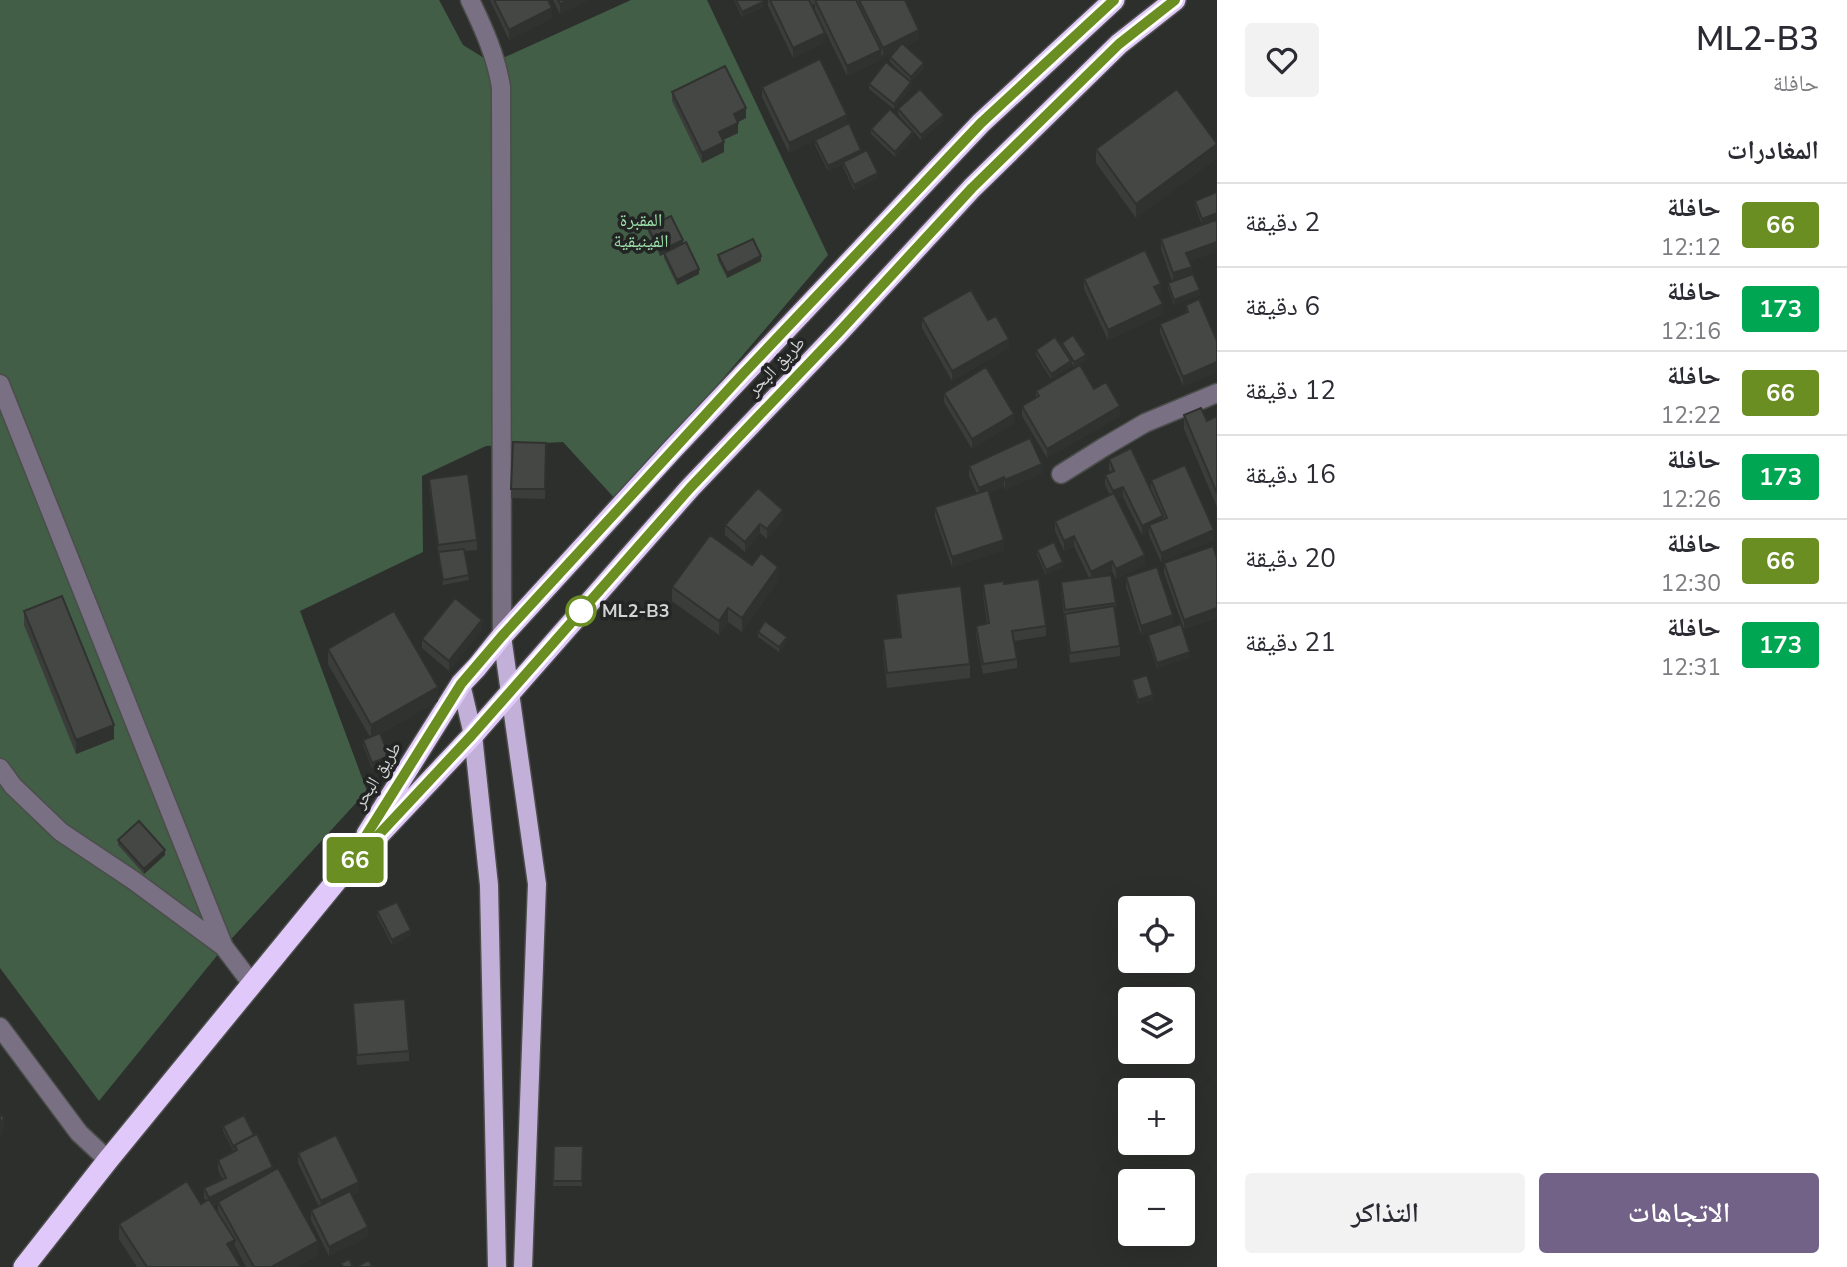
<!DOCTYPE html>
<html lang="ar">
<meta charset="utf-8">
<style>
:root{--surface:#fff;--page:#f2f2f3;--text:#2b2b33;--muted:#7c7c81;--line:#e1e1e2;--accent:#726287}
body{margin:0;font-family:"Nunito Sans","Noto Naskh Arabic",sans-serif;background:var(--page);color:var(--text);direction:rtl;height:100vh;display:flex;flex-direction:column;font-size:26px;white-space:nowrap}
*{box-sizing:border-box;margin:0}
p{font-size:23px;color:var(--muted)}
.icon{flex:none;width:38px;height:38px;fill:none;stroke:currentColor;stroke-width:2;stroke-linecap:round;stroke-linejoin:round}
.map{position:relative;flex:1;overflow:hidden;direction:ltr}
.sheet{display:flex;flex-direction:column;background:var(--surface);width:630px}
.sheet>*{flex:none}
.badge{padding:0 14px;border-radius:5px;font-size:24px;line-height:46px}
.tools{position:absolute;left:1118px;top:896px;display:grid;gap:14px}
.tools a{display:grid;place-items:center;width:77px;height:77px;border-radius:7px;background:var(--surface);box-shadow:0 7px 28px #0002;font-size:35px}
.map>.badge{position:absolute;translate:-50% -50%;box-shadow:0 0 0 4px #fff}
h2{padding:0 28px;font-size:26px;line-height:63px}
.round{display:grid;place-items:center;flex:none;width:74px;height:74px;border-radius:7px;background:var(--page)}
.overview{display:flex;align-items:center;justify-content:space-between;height:119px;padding:0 28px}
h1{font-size:33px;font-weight:600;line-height:52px}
.button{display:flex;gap:14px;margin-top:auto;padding:14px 28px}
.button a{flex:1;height:80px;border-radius:7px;background:var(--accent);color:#fff;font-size:28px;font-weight:600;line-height:80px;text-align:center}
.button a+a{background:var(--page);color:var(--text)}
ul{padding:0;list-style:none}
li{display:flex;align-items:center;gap:21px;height:84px;padding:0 28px;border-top:2px solid var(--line)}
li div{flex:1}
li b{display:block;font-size:26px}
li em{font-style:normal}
li .badge{min-width:77px;font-weight:700;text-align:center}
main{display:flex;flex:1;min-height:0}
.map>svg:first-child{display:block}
.green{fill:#425e47}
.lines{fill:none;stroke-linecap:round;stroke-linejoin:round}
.minor-casing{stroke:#4b4d4b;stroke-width:21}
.major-casing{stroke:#4b4d4b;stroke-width:21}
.highway-casing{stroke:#4b4d4b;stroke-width:24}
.minor{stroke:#797083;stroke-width:18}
.major{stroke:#c3b0d8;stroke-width:18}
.highway{stroke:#e0c9fa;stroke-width:21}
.wall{fill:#3b3d3b;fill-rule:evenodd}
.shaded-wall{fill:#303230}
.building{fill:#454745;stroke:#303230;stroke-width:2}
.line-casing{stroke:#fff;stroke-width:16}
.line{stroke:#6b8e23;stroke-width:10}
.stop-dot{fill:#fff;stroke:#6b8e23;stroke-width:3.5}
.labels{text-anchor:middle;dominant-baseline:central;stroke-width:7;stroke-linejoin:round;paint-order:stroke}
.park-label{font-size:18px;fill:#9ee1ab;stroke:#232524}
.street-label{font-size:18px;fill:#d2d3d2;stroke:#232524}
.stop-label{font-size:18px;font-weight:bold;fill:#d2d3d2;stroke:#232524;text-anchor:start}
</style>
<main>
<section class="sheet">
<div class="overview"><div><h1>ML2-B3</h1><p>حافلة</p></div><a class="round"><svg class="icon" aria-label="heart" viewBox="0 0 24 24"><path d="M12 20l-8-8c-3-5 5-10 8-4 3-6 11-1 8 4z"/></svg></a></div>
<h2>المغادرات</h2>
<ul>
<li><span class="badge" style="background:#6b8e23;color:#fff">66</span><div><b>حافلة</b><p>12:12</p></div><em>2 دقيقة</em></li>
<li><span class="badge" style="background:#00a651;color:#fff">173</span><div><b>حافلة</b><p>12:16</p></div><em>6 دقيقة</em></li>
<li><span class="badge" style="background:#6b8e23;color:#fff">66</span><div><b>حافلة</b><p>12:22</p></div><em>12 دقيقة</em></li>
<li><span class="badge" style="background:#00a651;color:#fff">173</span><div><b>حافلة</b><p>12:26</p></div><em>16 دقيقة</em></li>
<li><span class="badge" style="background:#6b8e23;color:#fff">66</span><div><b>حافلة</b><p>12:30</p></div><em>20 دقيقة</em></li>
<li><span class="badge" style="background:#00a651;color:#fff">173</span><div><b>حافلة</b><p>12:31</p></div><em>21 دقيقة</em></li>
</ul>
<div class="button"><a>الاتجاهات</a><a>التذاكر</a></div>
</section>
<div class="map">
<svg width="1217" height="1267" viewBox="0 0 1217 1267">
<rect width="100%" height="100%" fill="#2d2f2d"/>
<path class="green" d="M0 0H439L463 45 492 63 631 0H707L828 255 618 502 563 442 486 446 422 476 423 552 300 611 367 791 224 947 99 1101 0 968Z"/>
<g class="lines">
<g class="minor-casing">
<path id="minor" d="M470 0C484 29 496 56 501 87L502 636
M0 384 224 947 252 984
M1061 474 1104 447 1145 423 1217 393
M0 768 13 786 61 832 133 880 224 947
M0 1027 79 1133 108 1160"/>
</g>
<g class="major-casing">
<path id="major" d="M502 636 537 884 523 1267
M461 684 473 735 489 885 497 1267"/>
</g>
<g class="highway-casing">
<path id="highway" d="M367 834 461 684 477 667 502 636 672 450 981 123 1114 0
M24 1267 108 1160 342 874 473 735 690 488 839 332 972 188 1119 44 1175 0"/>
</g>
<use href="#minor" class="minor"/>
<use href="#major" class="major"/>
<use href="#highway" class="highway"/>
</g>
<path class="wall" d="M490 0H548L552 18 509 40Z
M553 0H588L560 14Z
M734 0H762L763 7 742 17Z
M768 0H809L825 42 793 58 768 6Z
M810 0H905L919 40 906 46 924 68 911 82V87L894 109 869 89V84L911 82 890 62V57L895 51 883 57 881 54V60L847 76 815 10V4L812 5Z
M762 87 847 124 861 153 878 178 854 190 843 167V164L828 171 815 145V140L789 153 762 97Z
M672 92 746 118 738 122V133L723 140 724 152 702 163 672 101Z
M898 109 944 120 921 140 898 114Z
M871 129 913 137 895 157 871 134Z
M1096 149 1217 158 1136 218 1096 163Z
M1217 192 1202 224 1195 206V201Z
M648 227 683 243 699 274 677 285 664 258V254L660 256 648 232Z
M1161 239 1190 262 1192 274 1200 295 1174 305 1168 288V283L1172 281 1161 249Z
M718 255 761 261 727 278 718 260Z
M1084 279 1161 294 1158 295 1163 314 1108 340 1084 289Z
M1186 305 1217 341V372L1183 386 1160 333V324L1186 313Z
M922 318 988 320 1009 348 952 381 922 328Z
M1062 343 1086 360 1074 367 1071 362V366L1051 379 1036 355V350L1062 347Z
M1094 389 1120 416 1047 458 1022 416V406L1036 398V391Z
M944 393 1014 423 972 449 944 402Z
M1217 410V507L1184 429V415L1207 421 1217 416Z
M513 442 546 443 545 499 511 498Z
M1109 459 1151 489V480L1214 540 1161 562 1149 535V532L1142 535 1123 497 1118 499 1145 565 1116 579 1112 571 1101 577 1116 603 1115 613 1120 646V656L1070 663 1061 592V582L1089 578 1074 546 1064 551 1055 531V521L1110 495 1105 485V475L1110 472 1109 469Z
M969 466 1042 473 1005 490 1004 486 989 493 1004 550 952 567 935 517V507L977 494 969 476Z
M429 479 477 540V550L465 551 469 580 443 585 429 489Z
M783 520 767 539 760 533 745 552 725 535V525Z
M1037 550 1063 567 1046 575 1037 555Z
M1217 558V618L1184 629 1164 573V563Z
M752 565 778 581 742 632 728 622 719 635 672 601V587Z
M1126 577 1173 625 1141 635 1126 587Z
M983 584H1004L1046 626V636L1014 641 1017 659V668L983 674 976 635V626L987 624 983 594Z
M896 594 970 664V678L887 688 883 653V639L900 637 896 608Z
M24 611 114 739 76 754 24 625Z
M482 630 449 671 422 648V639Z
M758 632 787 642 779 652 758 637Z
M1148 635 1190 657 1157 668 1148 640Z
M328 649 438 701 380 734 389 761 372 768 363 745V740L370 737 328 664Z
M1132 680 1153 700 1138 705 1132 685Z
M118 840 165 855 144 874 118 845Z
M377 911 411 935 392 945 377 916Z
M353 1003 409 1051V1061L357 1065Z
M223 1126 273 1171 318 1255 297 1267H246L235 1246V1254L233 1255 241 1267H137L119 1239V1224L201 1204 206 1201 204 1198V1188L223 1180 218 1170V1160L234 1152 223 1131ZM218 1204V1213L213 1206Z
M554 1146H583L582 1186H553Z
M298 1153 359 1192 352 1195 368 1237 329 1256 311 1220V1210L319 1207 298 1163Z"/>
<path class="shaded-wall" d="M568 0H588L560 14V4Z
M763 2V7L742 17V12Z
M552 8V18L509 40V30Z
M919 30V40L883 57V48Z
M825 33V42L793 58V48Z
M881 50V60L847 76V66Z
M924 63V68L911 82V87L894 109V104L911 82V77Z
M746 108V118L734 124V114Z
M847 115V125L789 153V143Z
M944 115V120L921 140V135Z
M738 123V133L719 142V132Z
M913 132V137L895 157V152Z
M724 142V152L702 163V153Z
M1217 144V158L1136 218V204Z
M861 150V155L828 171V166Z
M878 173V178L854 190V185Z
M1217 213V218L1202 224V219Z
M683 240V245L660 256V251Z
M1217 242V252L1186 263V253Z
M761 256V261L727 278V273Z
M1192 267V276L1173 283V273Z
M699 269V274L677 285V280Z
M1161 284V294L1154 297V287Z
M1200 290V295L1174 305V300Z
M1163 304V314L1108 340V330Z
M1009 339V348L952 381V371Z
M1086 355V360L1074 367V362Z
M1071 361V366L1051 379V374Z
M1217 362V372L1183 386V377Z
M1120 406V416L1047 458V449Z
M1014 414V423L972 449V439Z
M1042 464V473L1005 490V480Z
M1004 477V486L979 498V488Z
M1123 487V497L1113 501V491Z
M783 510V520L767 539V529Z
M1163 516V526L1149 525V532L1142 535V526Z
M760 524V533L745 552V542Z
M1214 530V540L1161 562V553Z
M1074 536V546L1064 551V541Z
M1004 540V550L952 567V557Z
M1145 555V565L1116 579V569Z
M1112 561V571L1091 582V572Z
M1063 562V567L1046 575V570Z
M778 567V581L742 632V618Z
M728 608V622L719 635V621Z
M1217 608V618L1184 629V620Z
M1173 615V625L1141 635V626Z
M482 620V630L449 671V661Z
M787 637V642L779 652V647Z
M1190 652V657L1157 668V663Z
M438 687V701L371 739V725Z
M1153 695V700L1138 705V700Z
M114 725V739L76 754V740Z
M389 756V761L372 768V763Z
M165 850V855L144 874V869Z
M411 930V935L392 945V940Z
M4 1118V1132L0 1139V1124Z
M273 1167V1177L209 1208V1198Z
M359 1182V1192L321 1210V1201Z
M368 1227V1237L329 1256V1247Z
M235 1240V1254L227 1259V1244Z
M318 1241V1255L297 1267H271Z"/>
<path class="building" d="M494 0H548L552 8 509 30Z
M558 0H568L560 4Z
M736 0H762L763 2 742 12Z
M770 0H809L825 33 793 48Z
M815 0H856L881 50 847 66Z
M859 0H905L919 30 883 48Z
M902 43 924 63 911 77 890 57Z
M820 59 847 115 789 143 762 87Z
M886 62 911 82 894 104 869 84Z
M725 66 746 108 734 114 738 123 719 132 724 142 702 153 672 92Z
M920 89 944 115 921 135 898 109Z
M1177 89 1217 144 1136 204 1096 149Z
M890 109 913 132 895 152 871 129Z
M849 123 861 150 828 166 815 140Z
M867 150 878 173 854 185 843 162Z
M1217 192V213L1202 219 1195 201Z
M671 216 683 240 660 251 648 227Z
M1216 220 1217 223V242L1186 253 1192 267 1173 273 1161 239Z
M753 239 761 256 727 273 718 255Z
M686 242 699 269 677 280 664 253Z
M1145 250 1161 284 1154 287 1163 304 1108 330 1084 279Z
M1193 274 1200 290 1174 300 1168 283Z
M971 290 988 320 996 316 1009 339 952 371 922 318Z
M1199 299 1217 341V362L1183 377 1160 324 1188 312 1186 305Z
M1073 335 1086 355 1074 362 1062 343Z
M1055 337 1071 361 1051 374 1036 350Z
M1080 365 1094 389 1106 382 1120 406 1047 449 1022 406 1039 396 1036 391Z
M986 367 1014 414 972 439 944 393Z
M1201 408 1207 421 1217 416V493L1184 415Z
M1030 438 1042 464 1005 480 1004 477 979 488 969 466Z
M513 442 546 443 545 489H511Z
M1131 448 1163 516 1142 526 1123 487 1113 491 1105 475 1114 471 1109 459Z
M1185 465 1214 530 1161 553 1149 525 1167 518 1151 480Z
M468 474 477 540 438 545 429 479Z
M758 488 783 510 767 529 760 524 745 542 725 525Z
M988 490 1004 540 952 557 935 507Z
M1114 493 1145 555 1116 569 1112 561 1091 572 1074 536 1064 541 1055 521Z
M710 535 752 565 761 553 778 567 742 618 728 608 719 621 672 587Z
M1054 542 1063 562 1046 570 1037 550Z
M1213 546 1217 558V608L1184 620 1164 563Z
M464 549 469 575 443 580 438 552Z
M1157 567 1173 615 1141 626 1126 577Z
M1111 575 1116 603 1065 610 1061 582Z
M1039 579 1046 626 1012 631 1017 659 983 664 976 626 989 623 983 584 1004 581V584Z
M961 586 970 664 887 673 883 639 901 637 896 594Z
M62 596 114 725 76 740 24 611Z
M455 598 482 620 449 661 422 639Z
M1114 606 1120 646 1070 653 1065 614Z
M394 611 438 687 371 725 328 649Z
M765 621 787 637 779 647 758 632Z
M1181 624 1190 652 1157 663 1148 635Z
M1147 675 1153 695 1138 700 1132 680Z
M380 733 389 756 372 763 363 740Z
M139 821 165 850 144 869 118 840Z
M397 902 411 930 392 940 377 911Z
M405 999 409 1051 357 1055 353 1003Z
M0 1113 4 1118 0 1124Z
M244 1115 254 1135 235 1145 234 1148 223 1126Z
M257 1134 273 1167 209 1198 204 1188 226 1178 218 1160 237 1150 235 1145Z
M336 1135 359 1182 321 1201 298 1153Z
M554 1146H583L582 1181H553Z
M278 1168 318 1241 271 1267H254L218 1202Z
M187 1181 201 1204 209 1199 235 1240 227 1244 241 1267H147L119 1224Z
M350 1191 368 1227 329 1247 311 1210Z
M349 1259 353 1267H343L341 1263Z
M369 1260 372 1267H356Z"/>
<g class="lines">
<g class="line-casing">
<path id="line" d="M1114 0 981 123 741 376 502 636 461 684 342 874 472 735 690 488 839 332 972 188 1119 44 1175 0"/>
</g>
<use href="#line" class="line"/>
</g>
<circle class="stop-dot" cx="581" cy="611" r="14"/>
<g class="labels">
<g class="park-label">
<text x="641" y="220">المقبرة<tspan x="641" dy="21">الفينيقية</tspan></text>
</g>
<g class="street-label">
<text transform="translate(776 366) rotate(-46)">طريق البحر</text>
<text transform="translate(377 775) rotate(-58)">طريق البحر</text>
</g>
<g class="stop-label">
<text x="602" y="611">ML2-B3</text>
</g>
</g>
</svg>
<div class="tools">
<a><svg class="icon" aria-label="locate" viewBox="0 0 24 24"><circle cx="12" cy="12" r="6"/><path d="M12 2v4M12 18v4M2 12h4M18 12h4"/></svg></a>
<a><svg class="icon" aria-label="layers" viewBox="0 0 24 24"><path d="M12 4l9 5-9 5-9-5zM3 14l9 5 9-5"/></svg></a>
<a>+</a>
<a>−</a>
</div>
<b class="badge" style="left:355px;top:860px;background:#6b8e23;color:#fff">66</b>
</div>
</main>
